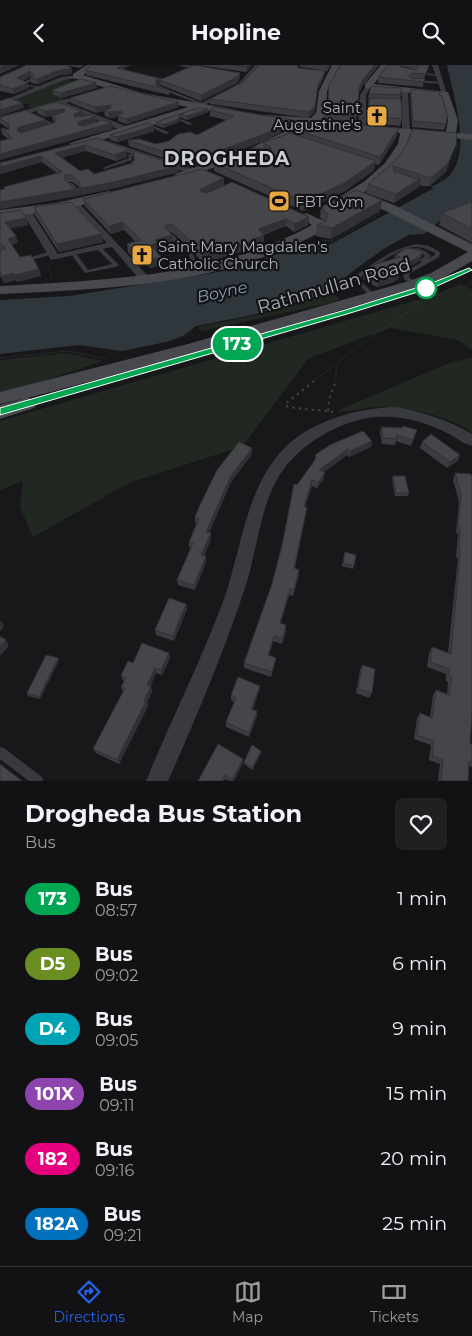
<!DOCTYPE html>
<style>
:root{--surface:#121214;--page:#1f2022;--text:#f1f3f6;--muted:#9c9ea0;--line:#313234;--accent:#2563eb}
body{margin:0;font-family:Montserrat,sans-serif;background:var(--page);color:var(--text);height:100vh;display:flex;flex-direction:column;font-size:19px;white-space:nowrap}
*{box-sizing:border-box;margin:0}
p{font-size:16px;color:var(--muted)}
.icon{flex:none;width:28px;height:28px;fill:none;stroke:currentColor;stroke-width:2;stroke-linecap:round;stroke-linejoin:round}
.map{position:relative;height:716px;overflow:hidden}
.side{display:flex;flex-direction:column;background:var(--surface);flex:1}
.side>*{flex:none}
.badge{padding:0 10px;border-radius:16px;font-size:18px;line-height:32px}
.map>.badge{position:absolute;translate:-50% -50%;box-shadow:0 0 0 2px #fff}
.round{display:grid;place-items:center;flex:none;width:52px;height:52px;border-radius:8px;background:var(--page)}
.headline{display:flex;align-items:center;justify-content:space-between;height:85px;padding:0 25px}
h1{font-size:24px;font-weight:700;line-height:38px}
ul{padding:0;list-style:none}
li{display:flex;align-items:center;gap:15px;height:65px;padding:0 25px}
li div{flex:1}
li b{display:block;font-size:19px}
li em{font-style:normal}
li .badge{min-width:55px;font-weight:700;text-align:center}
header{display:flex;justify-content:space-between;align-items:center;height:65px;padding:0 25px;background:var(--surface);font-size:22px;font-weight:700}
.tab-bar{display:flex;justify-content:space-around;align-items:center;height:70px;border-top:1px solid var(--line);background:var(--surface);font-size:14px;color:var(--muted)}
.tab-bar a{display:grid;justify-items:center;gap:2px}
.tab-bar .active{color:var(--accent)}
.map>svg:first-child{display:block}
.green{fill:#202821}
.water{fill:#2f373d}
.lines{fill:none;stroke-linecap:round;stroke-linejoin:round}
.path-far1{stroke:#3f4145;stroke-width:1;stroke-dasharray:1 2;stroke-linecap:butt}
.path{stroke:#3f4145;stroke-width:2;stroke-dasharray:2.5 4;stroke-linecap:butt}
.lane{fill:#393a3f;fill-rule:evenodd}
.street{fill:#393a3f;fill-rule:evenodd}
.secondary{fill:#47494e;fill-rule:evenodd}
.wall{fill:#3b3c40;fill-rule:evenodd}
.shaded-wall{fill:#303134}
.building{fill:#45464a;stroke:#303134;fill-rule:evenodd}
.line{fill:#00a651;stroke:#fff}
.stop-dot{fill:#fff;stroke:#00a651;stroke-width:2.5}
.labels{text-anchor:middle;dominant-baseline:central;stroke-width:4.5;stroke-linejoin:round;paint-order:stroke}
.far-poi-label{font-size:15px;fill:#abb0b9;stroke:#131315;text-anchor:start}
.far-water-label{font-size:16px;font-style:italic;fill:#849eb1;stroke:#131315}
.street-label{font-size:18px;fill:#abb0b9;stroke:#131315}
.far-district-label{font-size:19px;font-weight:bold;letter-spacing:1px;fill:#cccfd5;stroke:#131315}
</style>
<header><svg class="icon" aria-label="back" viewBox="0 0 24 24"><path d="M15 5l-7 7 7 7"/></svg>Hopline<svg class="icon" aria-label="search" viewBox="0 0 24 24"><circle cx="10" cy="10" r="6"/><path d="M15 15l6 6"/></svg></header>
<div class="map">
<svg width="472" height="716" viewBox="0 0 472 716">
<rect width="100%" height="100%" fill="#18181a"/>
<path class="green" d="M65 14 75 17 52 27 64 31 59 32 66 35 33 44 27 41 30 39 10 37Z
M461 219 472 226V285L458 275 390 263 309 293 243 381 129 418 33 472 20 442 23 416 0 425V356L431 231Z
M331 229 340 233 336 237 317 241 201 266 197 262 253 251Z
M65 288 103 296 16 325 0 327V295Z
M472 293V368C452 352 404 340 378 342 364 342 351 348 336 346L452 297Z"/>
<path class="water" d="M447 0H472V142L443 153 424 169 409 170 385 183 357 203 325 229 252 250 196 261 183 271 166 277 122 286 79 280 0 289V235L70 231 224 206 254 198 302 179 322 182 333 178 434 123 431 122C437 119 446 115 450 110 472 84 453 30 447 0Z"/>
<g class="lines">
<path class="path-far1" d="M454 29 472 30
M440 116 454 94 457 80
M9 165 24 162
M319 175 332 176 379 149
M48 201 52 213
M472 217 465 221 472 225
M153 223 194 271
M0 293 68 286 105 294
M313 317 361 279 420 239 407 232
M335 317 337 299"/>
<path class="path" d="M314 316 285 339 288 342 333 347
M328 346 329 334 336 316"/>
<path class="lane" d="M428 8 440 10 438 11 427 10Z
M32 13 33 15 25 19 41 22V24L20 19Z
M417 15 442 17 444 18 442 19 416 17Z
M160 22H162L205 39 202 40 160 24Z
M36 50H38L57 61 51 63 50 62 52 61 36 52Z
M181 54 191 58 192 59 189 60 180 56Z
M147 58 168 67 169 68 166 69 146 60 145 59Z
M138 87 140 88 139 89 131 92 132 95 105 104 102 103 129 93 128 90Z
M68 118H72L80 126V128H76L68 120Z
M168 169H172L193 188 196 199 202 204 201 205H197L191 199 189 190 168 171Z
M417 179 429 181 440 187 439 192 409 209V212L416 218V220H412L404 214 403 208 422 197 419 196 425 191C416 183 411 190 405 186 414 181 424 183 431 191L427 194 435 190V188C429 185 423 182 416 182 396 183 377 201 361 212V216L375 230V232H371L355 216 356 210C376 197 393 183 417 179Z
M97 182H101L119 200 116 202 85 208 71 189 72 188H76L88 205 112 199 97 184Z
M52 186 54 187V189L31 195 28 193Z
M0 682 4 683 42 712 43 716H29L0 694Z"/>
<path class="street" d="M177 0H189L209 5 206 7Z
M255 0H261L242 21 199 43H195V41L238 19Z
M432 0H438L447 30 442 29Z
M77 10 79 13 64 15 0 41V37L61 12Z
M368 19 371 21 366 30V62L362 64 358 62 360 30Z
M405 23 408 25 410 66 406 68 402 66V25Z
M88 28 90 31 66 38 131 63V67H125L63 41 62 39 0 56V52Z
M108 76 197 105 198 107 191 109 105 80V76Z
M71 136H77L147 210V214H139L112 182 51 195 21 145 23 143H29L58 189 107 178 71 140Z
M396 342C423 347 448 355 472 369V381C463 379 457 373 449 369 427 357 401 350 376 352 341 355 301 378 281 408 260 439 257 487 245 523 223 589 196 653 168 716H146C171 655 201 596 224 534 241 486 245 429 279 389 306 357 355 343 396 342Z"/>
<path class="secondary" d="M87 0H96L83 10 142 28 237 45 242 48 237 51 199 44 166 56 78 82H70V78L188 42 138 32 73 13V9Z
M332 0H340L327 26 326 49 321 55 339 57V61L315 60 257 88 183 113H175V109L249 84 302 58 269 55 266 54V50L311 53 316 48 319 26Z
M381 0H389L374 19 448 27 458 55 456 68 472 69V75L410 69C404 96 385 113 363 128L394 140 472 179V196L441 214 419 222 200 287 28 333 34 335 37 339 34 343 0 354V340L27 333 0 339V327L188 279 409 216 431 208 468 187 386 146 355 133 336 142 330 138 365 116 385 98 398 79 400 68 370 65V61L446 67 448 55 441 31 365 23V19Z
M109 126 115 130 113 133 56 146 0 153V145L56 138Z
M306 148 324 156 325 162 324 165C226 220 109 224 0 229V221C105 215 218 212 312 160L300 152Z"/>
</g>
<path class="wall" d="M27 0H84L80 3 70 1 72 7 71 9 60 10 38 19 31 18 30 13 31 11 23 16 29 23 14 29 0 26V12Z
M198 0H252L246 7Z
M299 0H331L327 6H325L324 11 317 26 314 48 308 53 210 39V34L243 17 298 3 321 5 301 2Z
M340 0H379L363 20 359 28 356 57 324 54V49L328 44Z
M388 0H429L424 14 423 22 378 18V12ZM401 1 415 4 401 2Z
M124 3 125 5 162 14 240 8V13L237 18 201 36 161 20H158L169 25V30L86 10 85 5Z
M96 18 97 23 61 33 53 29 52 25Z
M411 24 439 30 446 59 444 65 412 62 410 30Z
M369 29 401 30 400 34 402 54 400 61 368 58V40L369 34H368Z
M70 33 179 37V42L127 59 118 56V52L110 53 105 51 104 46 96 48 71 38Z
M36 42 82 51 95 52 96 57 113 64 8 74 2 69 1 63 9 65V64L0 58V52L47 60 56 58 53 56 52 51 45 52 37 48Z
M198 43 208 47 187 55 180 52 179 57 163 63 156 60V57Z
M210 45 293 61 264 76 193 103 129 81 128 75 156 79 197 70 226 55 210 51Z
M296 65 397 71 379 100 375 99 374 105 345 126 303 146 214 106V98L263 85V78L296 69Z
M154 66 118 77 110 75V70Z
M97 73 127 89V92L116 96 86 86 62 92 80 106 94 109 131 98V97L134 96 133 90 179 107 115 123 77 131 0 144V125L4 124V122L57 108 42 97 0 109V98ZM68 117H73L80 123H73Z
M453 88 446 106 430 121H421L420 119 419 122 394 138 366 128 368 119 395 96Z
M224 120 309 152 308 160 294 167 286 161 264 170V177L255 181V183L202 198 194 187 173 168 169 167 173 178 158 182V186H156L162 200 150 203 141 192 135 194 128 187 127 179 135 176 124 165 111 169 85 141 83 134Z
M382 135 380 146 331 174 316 171 317 160 324 157 320 152 321 142Z
M472 138V178L439 160 442 148Z
M34 142 103 177 59 187 35 150Z
M0 148 26 153 28 160 10 163 18 177 12 180 20 192 39 204 41 211 17 217 16 215 4 218 1 211 0 212V185H1L0 184Z
M423 186 422 191 418 197 398 208 399 209 398 214 394 217 377 222 363 214 364 209 394 194 395 190Z
M381 362 417 365 411 381 396 376 395 380 382 379 380 368Z
M372 376 371 382 349 392 347 390 324 407V413L317 423 312 421 305 442 306 448 295 503 299 510 293 531 289 530 280 559 286 566 282 579 273 576 269 591 275 598 271 612 244 603V598L272 519 297 420 315 395V390Z
M422 377 458 396 447 403 420 383Z
M252 389 231 417 209 468H211V474L204 491H206V497L195 525 178 520 177 515 191 483 189 482V477L197 459 195 458V452Z
M455 408 471 409 470 679H472V702L469 701 468 716H438L440 699 429 695 431 680 414 674 417 653 420 648 430 652 433 630 436 625 447 629 448 617 446 616V609L427 602 429 588 432 582 448 588 458 493 456 492 458 468H456L459 436 453 415Z
M393 411 409 428 408 431H395L392 414Z
M345 487 356 490 353 504 342 501Z
M186 539 187 544 174 576 156 570 155 565Z
M169 588 170 593 162 610 156 608 150 621 152 626 147 638 148 641 119 699 96 688 93 684 123 627 121 622 124 617 123 616 121 611Z
M58 593 59 595 40 634 28 631 27 628Z
M362 600 372 628 369 633 356 628 360 605Z
M260 621 259 626 253 644 257 651 249 672 226 662V657L234 637 231 635V630Z
M261 686V688L252 705 244 699V697Z
M243 698 234 716H229L225 714 224 716H198Z"/>
<path class="shaded-wall" d="M7 0H20L0 9V3Z
M68 0H70L71 2 72 7 71 9 60 10 38 19 37 14Z
M117 0H132L124 3 125 7 118 9Z
M248 0H252L246 7V2Z
M328 0H331L327 6V1Z
M375 0H379L363 20 358 29 359 23 363 14Z
M30 6 31 11 18 18 17 13Z
M325 6 324 11 317 26 314 48 308 53V47L318 20Z
M240 8V13L237 18 201 36V30Z
M156 15H160L161 20 157 21 156 22Z
M28 18 29 23 14 29 13 24Z
M96 18 97 23 61 33V28Z
M179 37V42L127 59 126 54Z
M23 38 24 43 0 51V45Z
M111 40 112 45 104 46 96 48 95 42Z
M65 44 66 49 45 52 44 46Z
M208 44V47L187 55V51Z
M82 46 83 52 75 58 74 49Z
M122 46 123 51H117L118 52 110 53 109 47Z
M180 49 179 57 163 63V60Z
M95 52 96 57 79 62 78 60V57Z
M46 55 47 60 20 68 17 66 19 62Z
M293 55V61L264 76 193 103 192 96Z
M112 58 113 64 0 95V89Z
M154 61V66L118 77 117 72Z
M399 63 397 71 379 100 380 92Z
M85 80 86 86 57 94 55 88Z
M456 80 453 88 446 106 430 121 432 112Z
M126 83 127 92 116 96 115 90Z
M41 91 42 97 0 109V102Z
M376 96 374 105 345 126 303 146 304 137Z
M178 101 179 107 115 123 77 131 0 144V137L76 124Z
M224 113V121L201 131V124Z
M421 113 419 122 394 138 396 129Z
M382 135 380 146 331 174 332 163Z
M309 152 308 160 294 167V159Z
M26 153 28 160 7 163 5 157Z
M286 154V161L257 172 258 164Z
M123 157 124 165 111 169 109 161Z
M102 169 103 177 59 187 57 179Z
M172 170 173 178 158 182V186L151 188V180L155 175Z
M264 170V177L255 181V183L202 198V190Z
M16 171 18 177 10 181 8 174Z
M140 184 141 192 135 194 134 186Z
M423 186 422 191 418 197 395 209 396 204Z
M161 192 162 200 150 203 149 195Z
M39 204 41 211 17 217 15 210Z
M14 208 16 215 4 218 2 211Z
M399 209 398 214 394 217 377 222 378 217Z
M372 376 371 382 349 392 350 386Z
M252 383V389L231 417 206 473V467L231 411Z
M348 384 347 390 318 411 319 405Z
M460 390 458 396 447 403 450 397Z
M325 407 324 413 317 423 318 417Z
M312 415V421L303 448 304 442Z
M211 468V474L202 496 201 490Z
M206 491V497L195 525 194 520Z
M290 524 289 530 279 564 280 558Z
M186 539 187 544 174 576 173 571Z
M1 556 4 561 0 566V557Z
M274 571 273 576 267 595 268 590Z
M6 575 9 581 0 591V582Z
M169 588 170 593 162 610 161 605Z
M58 593 59 595 40 634 39 632Z
M155 603 156 608 149 625 147 620Z
M151 621 152 626 147 638 148 641 119 699 117 695Z
M260 621 259 626 251 648V644Z
M257 646V651L249 672V668Z
M243 694V698L234 716H232Z"/>
<path class="building" d="M0 0H7L0 3Z
M27 0H68L67 1 71 2 70 4 59 5 37 14 30 13 34 10 30 6 17 13 28 18 13 24 0 20V12Z
M92 0H118L124 1 117 3 162 14 194 0 240 8 237 12 201 30 160 15H156V20L169 25 85 5Z
M234 0H248L246 2Z
M259 0H297L298 3 325 6 318 20 315 42 308 47 210 34 243 17Z
M340 0H375L363 14 359 23 357 51 324 49 328 43 329 21Z
M388 0H400L401 2 415 5 419 2 417 0H429L426 9 412 8 409 11 411 13 425 14 424 17 378 12Z
M80 14 96 18 61 28 52 25Z
M110 21 179 37 126 54 117 51 123 48 122 46 109 47 104 46 111 43V40L95 42 70 33Z
M371 21 401 23V30L369 29Z
M411 24 440 27 439 30 442 31 447 49 446 59 413 56Z
M9 33 23 38 0 45V36Z
M369 33 401 34 402 54 369 51Z
M57 37 82 46 74 49V52L90 50 95 52 78 57V60L83 61 103 55 112 58 0 89V76L12 73 1 63 9 65V59L0 54V52L26 45 46 55 19 62 17 66 21 68 56 57V53L52 51 64 47 65 44 44 46 36 42Z
M213 42 293 55 264 69 192 96 128 75 139 74 156 79 169 76 178 69 190 67 197 70 234 51 210 45Z
M198 43 208 44 187 51 180 49 179 54 163 60 156 57Z
M313 56 399 63 380 92 296 65Z
M147 58 154 61 117 72 110 70Z
M413 64 457 68 456 80 448 98 432 112H423L422 110 393 101 394 106 416 114 421 113 396 129 368 119 395 96 406 81Z
M290 68 376 96 346 117 304 137 214 98 255 82 267 86 271 85V82L263 78Z
M97 73 126 83V86L115 90 85 80 55 88 80 106 88 104 94 109 133 98 131 97 135 95 133 90 135 86 178 101 114 117 76 124 0 137V125L5 124 4 122 62 107 41 91 0 102V98ZM65 110H72L80 118V123H73L65 114Z
M202 104 224 113 201 124V127L207 128 232 117 309 152 294 159 286 154 258 164 264 170 254 174 255 175 202 190 194 179 173 160 167 159 165 163 172 170 155 175 157 178 151 180 161 192 149 195 140 184 134 186 127 179 141 175 123 157 109 161 83 134Z
M356 125 382 135 332 163 317 160 326 156 328 149 321 142Z
M71 137 102 169 57 179 34 142Z
M470 137 472 138V164L442 148Z
M21 145 26 153 5 157 16 171 8 174 20 192 31 190 39 204 15 210 14 208 2 211 0 207V185L5 184 4 181 0 179V148Z
M407 183 423 186 419 192 396 204 399 209 395 212 378 217 364 209 376 199 400 192 395 190Z
M403 361 417 365 413 375 396 370 397 374 383 373 381 362 402 363Z
M363 366 372 376 350 386 348 384 319 405 325 407 318 417 312 415 304 442H307L294 503 299 505 294 525 290 524 280 558 286 560 283 573 274 571 268 590 276 593 272 607 244 598 272 519 282 481 294 419 297 420 317 392 315 390 330 380Z
M431 369 460 390 450 397 422 377Z
M239 377 252 383 231 411 206 467 211 468 201 490 206 491 194 520 177 515 193 478 189 477 199 453 195 452 200 440 217 405Z
M455 408 471 409 472 412V648L470 679H472V697L469 696 468 716H441L443 695 432 691 434 676 417 670 420 648 432 653 436 625 449 630 452 612 449 611 450 604 430 597 432 582 451 589 460 487 459 486 460 463 458 462 461 430Z
M393 411H405L409 428H396Z
M345 487 356 490 354 501 343 498Z
M169 533 186 539 173 571 155 565Z
M0 571 6 575 0 582Z
M142 578 169 588 161 605 155 603 147 620 151 621 144 636H146L117 695 93 684 125 623 121 622 126 613 121 611 128 596 133 598Z
M46 590 58 593 39 632 27 628Z
M362 600 375 604 372 628 358 624Z
M238 612 260 621 251 644 257 646 249 668 226 657 236 633 231 630Z
M218 679 243 694 232 715 225 710 222 716H198Z
M252 680 261 686 252 703 244 697Z
M0 699 22 716H0Z"/>
<path class="line" d="M469 203 472 205 437 221 347 249 0 350V343L342 246 432 218Z"/>
<defs>
<g id="church-square" transform="scale(1.125)"><rect x="-9" y="-9" width="18" height="18" rx="4" fill="#e7a843" stroke="#131315"/><path d="M-1.2-6h2.4v3.5h3.3v2.4h-3.3V6h-2.4V-.1h-3.3v-2.4h3.3Z" fill="#111"/></g>
<g id="stadium-square" transform="scale(1.125)"><rect x="-9" y="-9" width="18" height="18" rx="4" fill="#e7a843" stroke="#131315"/><path d="M0-5a6.5 5 0 1 0 0 10a6.5 5 0 1 0 0-10ZM-3.5-1.8h7v3.6h-7Z" fill="#111"/></g>
</defs>
<g fill-rule="evenodd">
<use href="#church-square" x="377" y="51"/>
<use href="#stadium-square" x="279" y="136"/>
<use href="#church-square" x="142" y="190"/>
</g>
<circle class="stop-dot" cx="426" cy="223" r="10"/>
<g class="labels">
<g class="far-poi-label">
<text x="361" y="42" text-anchor="end">Saint<tspan x="361" dy="17">Augustine's</tspan></text>
<text x="295" y="136">FBT Gym</text>
<text x="158" y="181">Saint Mary Magdalen's<tspan x="158" dy="17">Catholic Church</tspan></text>
</g>
<g class="far-water-label">
<text transform="translate(222 227) rotate(-12)">Boyne</text>
</g>
<g class="street-label">
<text transform="translate(334 221) rotate(-16)">Rathmullan Road</text>
</g>
<g class="far-district-label">
<text x="227" y="93">DROGHEDA</text>
</g>
</g>
</svg>
<b class="badge" style="left:237px;top:279px;background:#00a651;color:#fff">173</b>
</div>
<section class="side">
<div class="headline"><div><h1>Drogheda Bus Station</h1><p>Bus</p></div><a class="round"><svg class="icon" aria-label="heart" viewBox="0 0 24 24"><path d="M12 20l-8-8c-3-5 5-10 8-4 3-6 11-1 8 4z"/></svg></a></div>
<ul>
<li><span class="badge" style="background:#00a651;color:#fff">173</span><div><b>Bus</b><p>08:57</p></div><em>1 min</em></li>
<li><span class="badge" style="background:#6b8e23;color:#fff">D5</span><div><b>Bus</b><p>09:02</p></div><em>6 min</em></li>
<li><span class="badge" style="background:#00a3b4;color:#fff">D4</span><div><b>Bus</b><p>09:05</p></div><em>9 min</em></li>
<li><span class="badge" style="background:#8e44ad;color:#fff">101X</span><div><b>Bus</b><p>09:11</p></div><em>15 min</em></li>
<li><span class="badge" style="background:#e6007e;color:#fff">182</span><div><b>Bus</b><p>09:16</p></div><em>20 min</em></li>
<li><span class="badge" style="background:#0072bc;color:#fff">182A</span><div><b>Bus</b><p>09:21</p></div><em>25 min</em></li>
</ul>
</section>
<nav class="tab-bar">
<a class="active"><svg class="icon" aria-label="directions" viewBox="0 0 24 24"><path d="M12 3l9 9-9 9-9-9zM9 14v-3h6M13 9l2 2-2 2"/></svg>Directions</a>
<a><svg class="icon" aria-label="map" viewBox="0 0 24 24"><path d="M3 6l6-2 6 2 6-2v14l-6 2-6-2-6 2zM9 4v14M15 6v14"/></svg>Map</a>
<a><svg class="icon" aria-label="tickets" viewBox="0 0 24 24"><path d="M3 7h18v10H3zM15 7v10"/></svg>Tickets</a>
</nav>
